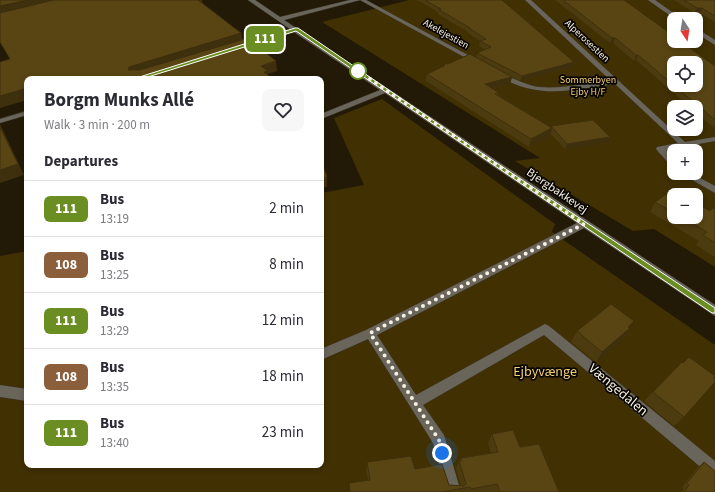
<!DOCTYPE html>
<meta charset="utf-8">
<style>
:root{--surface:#fff;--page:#f7f7f7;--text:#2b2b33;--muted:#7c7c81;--line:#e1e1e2}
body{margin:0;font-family:"Source Sans 3",sans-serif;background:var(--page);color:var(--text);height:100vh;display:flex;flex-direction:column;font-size:15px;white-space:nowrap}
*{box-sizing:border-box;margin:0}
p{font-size:13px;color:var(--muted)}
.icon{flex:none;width:22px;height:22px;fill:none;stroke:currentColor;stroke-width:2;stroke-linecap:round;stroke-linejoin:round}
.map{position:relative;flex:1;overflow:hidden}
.side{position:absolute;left:24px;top:76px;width:300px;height:392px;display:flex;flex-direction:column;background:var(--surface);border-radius:8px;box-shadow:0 2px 6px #0003}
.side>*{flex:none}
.badge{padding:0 8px;border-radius:6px;font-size:14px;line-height:26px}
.needle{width:26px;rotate:168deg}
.fabs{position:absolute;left:667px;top:12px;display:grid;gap:8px}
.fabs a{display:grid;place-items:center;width:36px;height:36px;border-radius:8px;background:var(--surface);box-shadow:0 2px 6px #0003;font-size:20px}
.you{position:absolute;width:20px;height:20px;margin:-10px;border:3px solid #fff;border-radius:50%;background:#1a73e8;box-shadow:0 0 0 6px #1a73e833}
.map>.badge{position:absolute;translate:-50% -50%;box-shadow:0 0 0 2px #fff}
h2{padding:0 20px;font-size:15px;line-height:36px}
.round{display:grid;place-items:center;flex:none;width:42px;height:42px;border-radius:8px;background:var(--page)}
.summary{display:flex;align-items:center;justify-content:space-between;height:68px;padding:0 20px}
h1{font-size:19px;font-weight:700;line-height:30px}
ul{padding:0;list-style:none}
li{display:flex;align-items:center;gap:12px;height:56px;padding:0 20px;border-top:1px solid var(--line)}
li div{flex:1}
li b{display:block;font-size:15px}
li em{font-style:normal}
li .badge{min-width:44px;font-weight:700;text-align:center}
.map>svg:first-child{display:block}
.green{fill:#403002;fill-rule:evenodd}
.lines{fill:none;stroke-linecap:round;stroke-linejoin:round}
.minor-casing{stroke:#3c3421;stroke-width:1}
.minor{fill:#69655b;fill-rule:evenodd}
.wall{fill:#4d3b10}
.shaded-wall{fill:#3e300d}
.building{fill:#594513;stroke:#3e300d;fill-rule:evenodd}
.line{fill:#6b8e23;stroke:#fff}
.walk{stroke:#f7f1e5;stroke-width:4;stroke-dasharray:0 7.2}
.stop-dot{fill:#fff;stroke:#6b8e23;stroke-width:2}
.labels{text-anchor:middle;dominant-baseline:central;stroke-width:3.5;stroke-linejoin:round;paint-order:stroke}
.far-street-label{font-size:10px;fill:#f7f1e5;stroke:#090601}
.far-park-label{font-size:10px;fill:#f6cf74;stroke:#090601}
.street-label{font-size:12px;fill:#f7f1e5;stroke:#090601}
.near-park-label{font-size:14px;fill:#f6cf74;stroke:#090601}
.near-street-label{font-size:14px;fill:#f7f1e5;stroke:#090601}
</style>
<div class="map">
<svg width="715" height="492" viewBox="0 0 715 492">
<rect width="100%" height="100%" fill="#221a06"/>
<path class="green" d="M409 0H715V267L654 229 633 231 515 161 540 158 322 22ZM674 19H696V41H674ZM674 63H696V85H674ZM674 107H696V129H674ZM674 151H696V173H674ZM674 195H696V217H674Z
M382 99 555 224 552 232 715 345V492H0V256L27 251V465H321V193L364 185 334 118Z"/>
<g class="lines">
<g class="minor-casing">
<path id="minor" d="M248 0H255L280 17 350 0H366L479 61V63H475L360 0 284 20 715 305V316L584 228 377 335 416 395 545 324 549 326 715 461V477L710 475 544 335 423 405 444 435 461 492H447L433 443 368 339 321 360V349L366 330 577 223 385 93 321 119V114L380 90 294 32 243 48H239V46L290 29Z
M525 0H531L685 142 715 137V141L666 150 674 159V167L671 166 656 149 657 147 678 143 615 84C569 90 540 100 498 76V74C504 73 526 86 539 87 563 89 587 83 611 81Z
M648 0H655L682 19H675Z
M696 28 715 40V45L696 33Z
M27 111V115L0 123V119Z
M680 173H691L715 186V193Z
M0 385 27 389V401L0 397Z"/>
</g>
<use href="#minor" class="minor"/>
</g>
<path class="wall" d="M417 0H502L574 62 572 67 520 81 512 77 510 84 493 89 498 92V95L551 127V126L608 143 565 149 551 134 550 136 529 147 426 81 427 74 448 64 476 58 477 53 485 50 479 46 480 41 468 33V32L438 14V12Z
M555 0H624L715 66V124L713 127 696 112V107H690L636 60 634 61 613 43H610Z
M674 0H715V22L700 13H694Z
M674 195V217H696L715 209V257L696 245 699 241 650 212 655 202Z
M630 328 623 339 596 362 571 342 577 331Z
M653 392 684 417 674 426 644 401Z
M492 434 520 447 559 492H349V483L368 480 366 470 367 462 415 469 449 485 461 486 456 469 459 461H460L461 458 491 453 488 443Z
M704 462 715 492H681L684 489 682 487 698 467Z"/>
<path class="shaded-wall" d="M28 0H72L0 17V6Z
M195 0H202L203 5Z
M697 8H702L700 13H694Z
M241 33 243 42 132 79 128 70 129 67Z
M612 38H615L613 43H610Z
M636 55H638L636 60 634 61Z
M276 61 277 71 268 74V77L269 76 270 79H262L261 66Z
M574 62 572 67 520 81 522 76Z
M512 77 510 84 483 92 485 84Z
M24 89 27 94V100L0 108V96Z
M0 124 24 175 0 183Z
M552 128 550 136 529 147 531 139Z
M610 137 608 143 565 149 567 144Z
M327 177V187L321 188V178Z
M634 321 623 339 596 362 602 352Z"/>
<path class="building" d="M0 0H28L0 6Z
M54 0H198L241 33 129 67 128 70H140L248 38 265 51H263L276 61 261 66 268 71 264 72 269 76 262 79H27V93L24 89 0 96V62L10 59 0 42V13Z
M425 0H502L574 62 522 76 477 53 491 47 480 41 486 39 469 28H470L438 9H441Z
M563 0H624L674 36V41H680L715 66V120L638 55H636L615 38H612ZM674 63H696V85H674Z
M684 0H715V16L702 8H697Z
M470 54 512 77 485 84 498 92 495 94 552 128 531 139 427 74 444 66 446 63 448 64Z
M593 120 610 137 567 144 551 126Z
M0 127 18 164 0 170Z
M321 160 327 177 321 178Z
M673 190 682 195H674V213L655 202Z
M696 203 710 211 713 208 715 209V243L703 235 707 232 681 217H696Z
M611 304 634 321 628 327 630 328 602 352 577 331Z
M689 357 715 376 713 378 715 379V382L684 417 653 392 682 362 683 363Z
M513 430 520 447 539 444 559 492H500L497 484 471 489 470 487 442 492H350L349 483 370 480 367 462 411 456 415 469 442 464 449 485 464 486 466 484 459 461H461V458L498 452 492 434Z
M704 462 715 471V492H684L689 485 687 483Z"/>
<path class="line" d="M295 28H298L465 142 715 308V313H712L296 31 138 80 133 79Z"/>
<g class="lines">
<path class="walk" d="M358 71 584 224 370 333 439 440 442 453"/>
</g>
<circle class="stop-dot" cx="358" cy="71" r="8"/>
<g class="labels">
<g class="far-street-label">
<text transform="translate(446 34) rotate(29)">Akelejestien</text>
<text transform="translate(587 41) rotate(43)">Alperosestien</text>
</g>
<g class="far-park-label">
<text x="588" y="80">Sommerbyen<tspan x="588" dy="12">Ejby H/F</tspan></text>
</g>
<g class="street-label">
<text transform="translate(557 191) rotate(34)">Bjergbakkevej</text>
</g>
<g class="near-park-label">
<text x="545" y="372">Ejbyvænge</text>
</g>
<g class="near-street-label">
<text transform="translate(618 390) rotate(40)">Vængedalen</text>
</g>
</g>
</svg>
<div class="fabs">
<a><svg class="needle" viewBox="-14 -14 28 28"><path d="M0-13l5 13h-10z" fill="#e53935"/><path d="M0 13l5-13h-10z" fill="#7c7c81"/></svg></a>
<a><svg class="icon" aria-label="locate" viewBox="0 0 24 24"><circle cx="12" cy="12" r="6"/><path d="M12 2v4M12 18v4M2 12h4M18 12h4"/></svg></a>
<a><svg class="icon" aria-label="layers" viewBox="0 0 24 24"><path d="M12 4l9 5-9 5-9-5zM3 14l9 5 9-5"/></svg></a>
<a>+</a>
<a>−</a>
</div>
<div class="you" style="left:442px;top:453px"></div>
<b class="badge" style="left:265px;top:39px;background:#6b8e23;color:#fff">111</b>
<section class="side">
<div class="summary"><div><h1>Borgm Munks Allé</h1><p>Walk · 3 min · 200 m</p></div><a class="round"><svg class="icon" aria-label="heart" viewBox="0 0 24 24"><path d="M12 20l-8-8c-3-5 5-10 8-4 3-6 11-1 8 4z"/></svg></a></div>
<h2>Departures</h2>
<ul>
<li><span class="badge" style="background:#6b8e23;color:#fff">111</span><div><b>Bus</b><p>13:19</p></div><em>2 min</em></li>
<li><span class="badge" style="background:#8b5e3c;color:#fff">108</span><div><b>Bus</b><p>13:25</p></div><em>8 min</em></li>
<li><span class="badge" style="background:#6b8e23;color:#fff">111</span><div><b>Bus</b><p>13:29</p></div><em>12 min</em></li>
<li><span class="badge" style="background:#8b5e3c;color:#fff">108</span><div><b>Bus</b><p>13:35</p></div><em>18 min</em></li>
<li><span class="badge" style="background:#6b8e23;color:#fff">111</span><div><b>Bus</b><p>13:40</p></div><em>23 min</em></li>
</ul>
</section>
</div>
